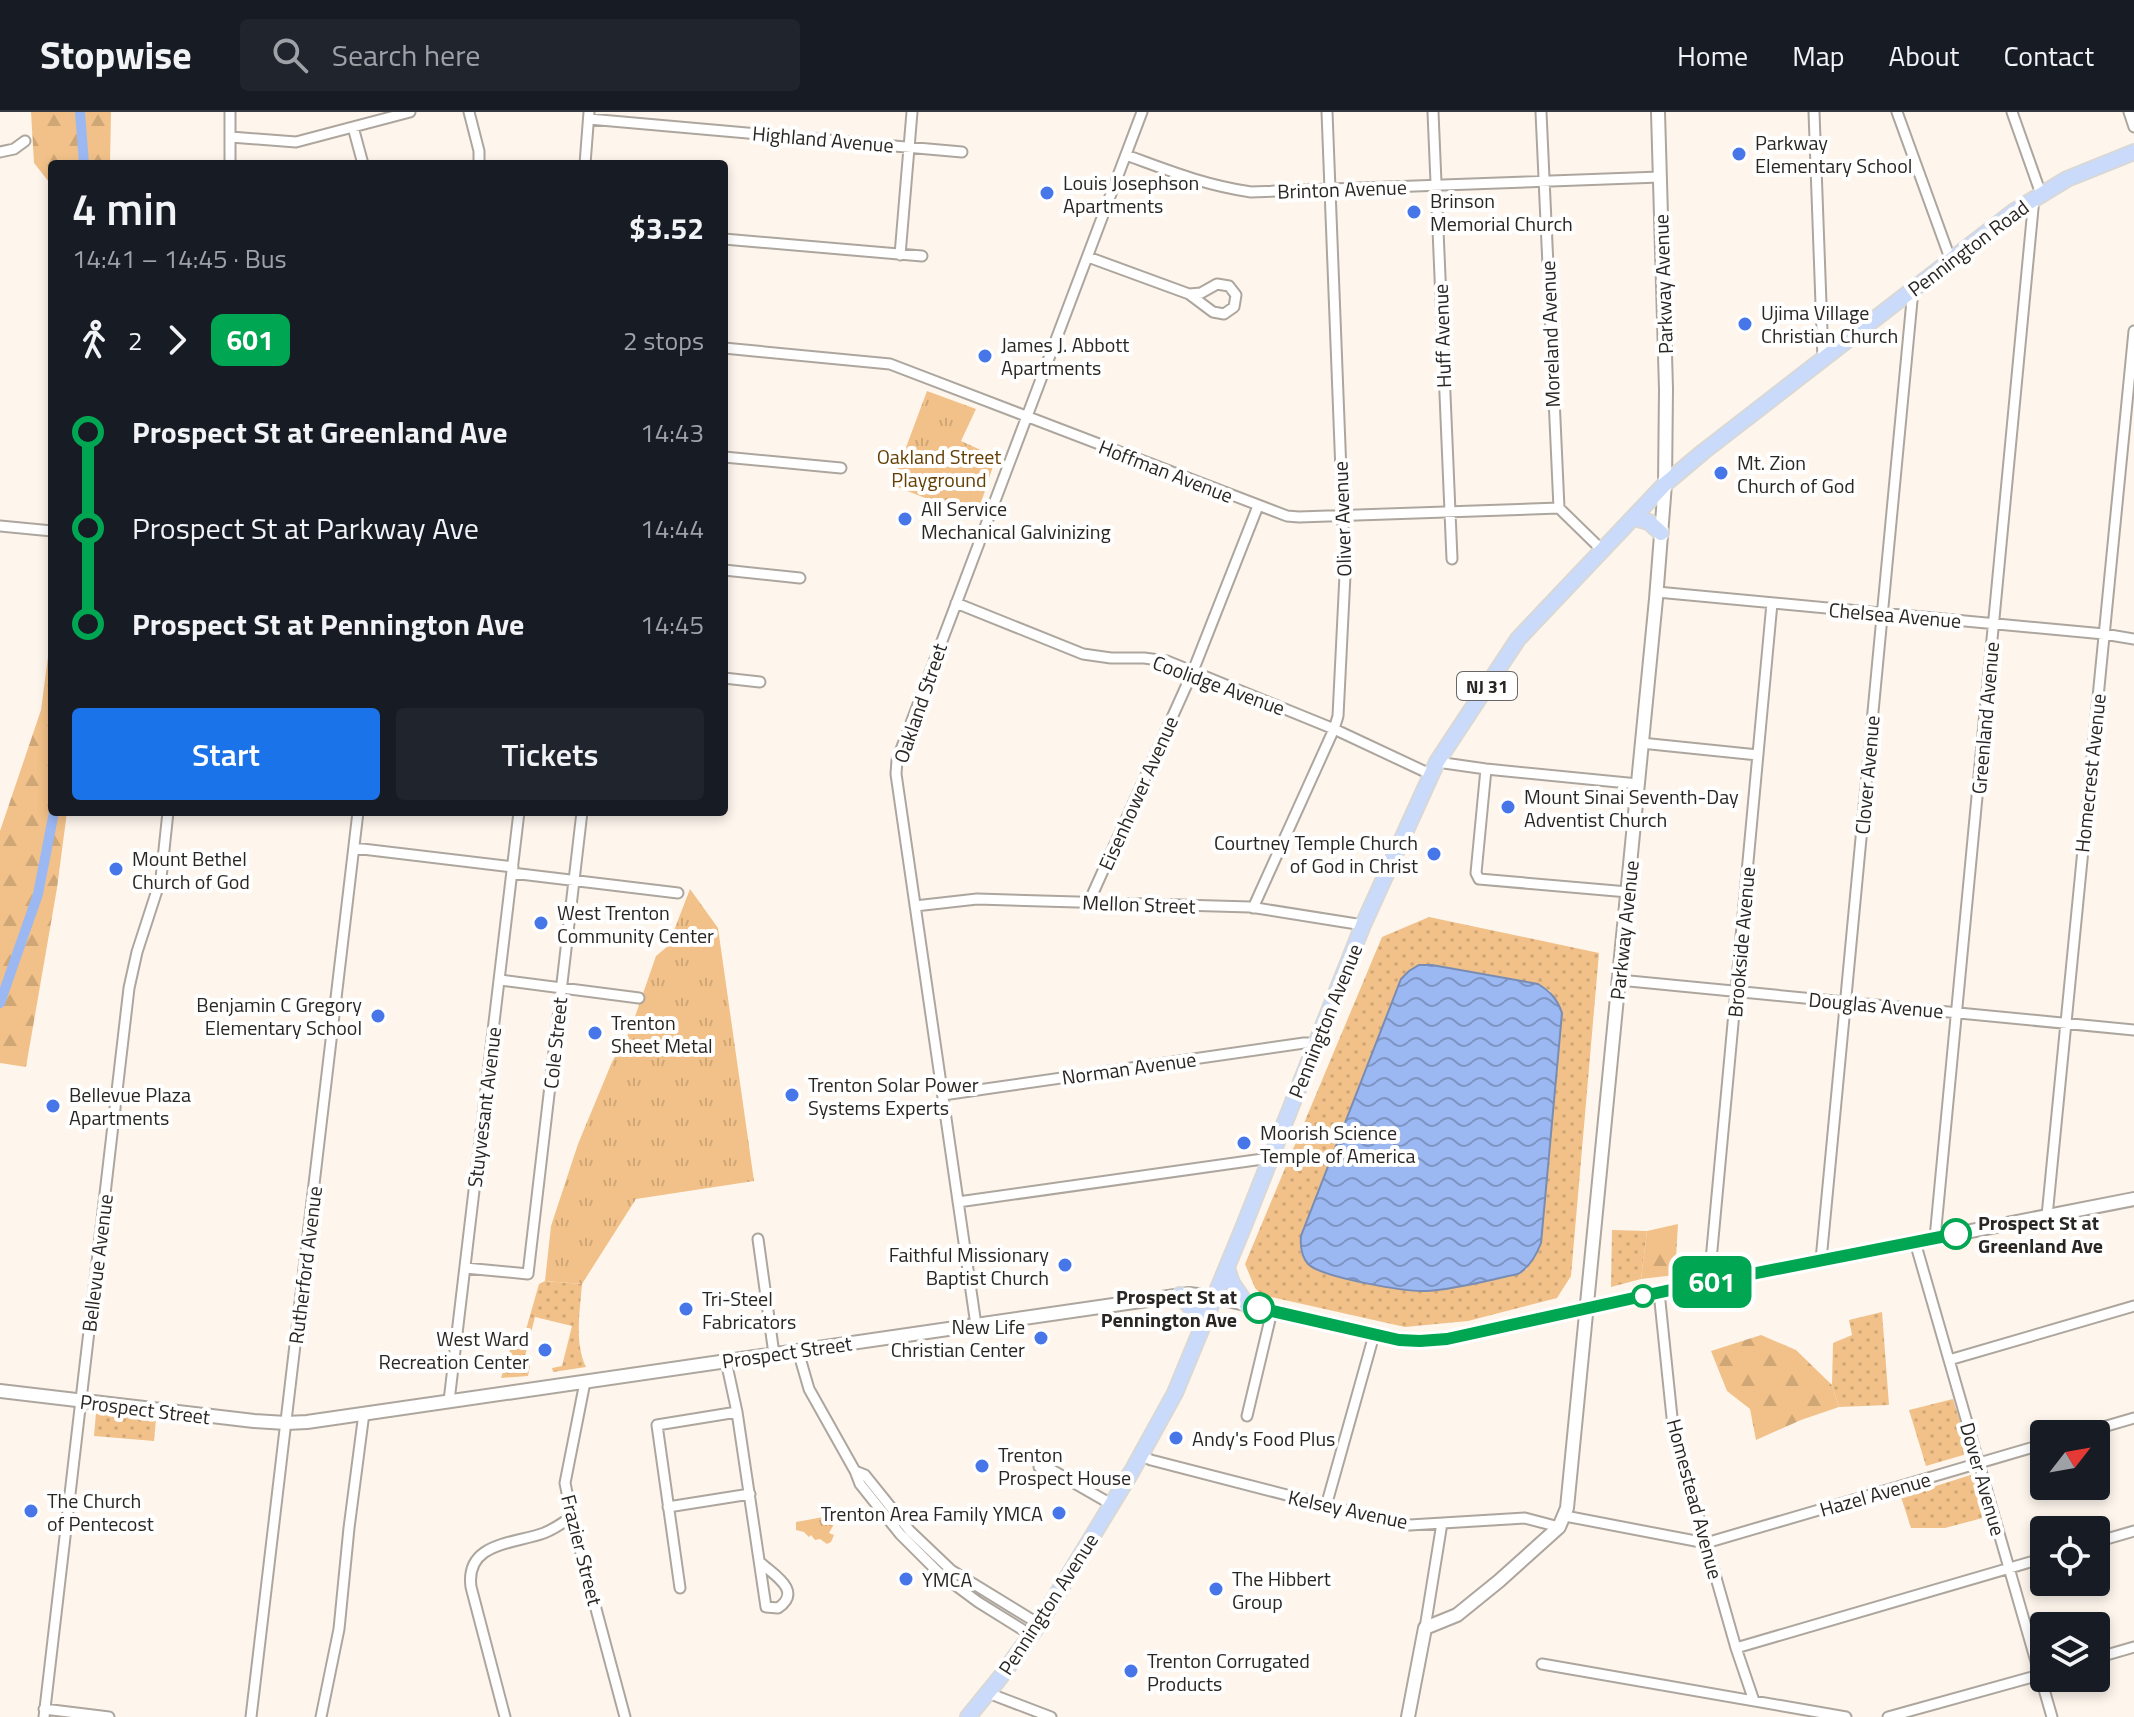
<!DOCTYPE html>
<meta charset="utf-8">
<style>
:root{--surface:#171b24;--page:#20242c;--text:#f1f3f6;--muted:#9ea1a6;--line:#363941;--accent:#1a73e8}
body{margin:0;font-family:"Titillium Web",sans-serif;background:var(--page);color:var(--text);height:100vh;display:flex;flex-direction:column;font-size:30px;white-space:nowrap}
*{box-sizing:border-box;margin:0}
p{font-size:26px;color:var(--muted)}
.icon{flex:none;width:44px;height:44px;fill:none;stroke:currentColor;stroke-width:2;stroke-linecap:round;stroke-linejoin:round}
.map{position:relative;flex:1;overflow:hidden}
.drawer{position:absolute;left:48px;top:48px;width:680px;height:656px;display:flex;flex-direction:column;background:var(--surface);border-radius:8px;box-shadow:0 4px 12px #0003}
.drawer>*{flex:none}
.badge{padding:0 16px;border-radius:12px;font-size:28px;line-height:52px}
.needle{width:52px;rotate:59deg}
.fabs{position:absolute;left:2030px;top:1308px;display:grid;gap:16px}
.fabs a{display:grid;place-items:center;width:80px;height:80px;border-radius:8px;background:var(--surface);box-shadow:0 4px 12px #0003;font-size:40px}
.map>.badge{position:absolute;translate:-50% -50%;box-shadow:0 0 0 4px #fff}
.legs{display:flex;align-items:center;gap:12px;height:88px;padding:0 24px;font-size:26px}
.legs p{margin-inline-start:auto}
.head{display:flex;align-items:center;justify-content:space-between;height:136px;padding:0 24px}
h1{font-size:44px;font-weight:600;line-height:60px}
.cta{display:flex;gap:16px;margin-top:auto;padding:16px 24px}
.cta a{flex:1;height:92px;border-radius:8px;background:var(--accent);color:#fff;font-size:32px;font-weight:600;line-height:92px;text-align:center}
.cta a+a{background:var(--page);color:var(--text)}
ul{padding:0 24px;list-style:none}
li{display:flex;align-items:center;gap:28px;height:96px;font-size:30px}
li i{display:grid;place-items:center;width:12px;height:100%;margin:0 10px;background:currentColor}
li i::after{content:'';width:20px;height:20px;margin:-10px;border:6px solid;border-radius:50%;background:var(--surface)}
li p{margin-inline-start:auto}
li:first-child i{background:linear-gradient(#0000 50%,currentColor 0)}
li:last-child i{background:linear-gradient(currentColor 50%,#0000 0)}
header{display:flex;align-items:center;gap:48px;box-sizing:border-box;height:112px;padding:0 40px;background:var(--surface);border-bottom:2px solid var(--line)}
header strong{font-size:38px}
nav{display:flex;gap:44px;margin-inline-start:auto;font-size:28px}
.search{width:560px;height:72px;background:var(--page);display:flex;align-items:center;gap:20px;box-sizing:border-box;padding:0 28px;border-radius:8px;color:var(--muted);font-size:30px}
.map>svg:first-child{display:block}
.grass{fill:url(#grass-dots);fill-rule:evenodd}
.forest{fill:url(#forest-firs)}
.park{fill:url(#park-tufts)}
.water{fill:url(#water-waves);stroke:#798cb4;stroke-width:2}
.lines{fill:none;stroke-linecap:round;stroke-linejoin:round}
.canal{stroke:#9bb8f2;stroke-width:10}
.street-casing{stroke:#ada69e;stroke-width:13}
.secondary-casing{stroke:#ada69e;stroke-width:16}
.primary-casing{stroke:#d8d8d7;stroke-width:18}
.street{stroke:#fff;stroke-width:9}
.secondary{stroke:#fff;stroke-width:12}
.primary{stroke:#cadafb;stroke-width:14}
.line-1-casing{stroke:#fff;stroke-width:18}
.line-1{stroke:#00a651;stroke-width:12}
.poi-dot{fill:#4776e8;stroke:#fff;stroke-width:3}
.stop-1-dot{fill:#fff;stroke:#00a651;stroke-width:4}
.labels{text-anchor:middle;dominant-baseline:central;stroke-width:8;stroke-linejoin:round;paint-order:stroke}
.shield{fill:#fff;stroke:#696765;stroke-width:2}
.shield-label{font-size:18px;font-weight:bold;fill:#292623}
.street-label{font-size:20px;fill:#292623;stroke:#fff}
.poi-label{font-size:20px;fill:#292623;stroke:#fff;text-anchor:start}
.park-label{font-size:20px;fill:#643e02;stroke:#fff}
.stop-label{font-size:20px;font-weight:bold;fill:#292623;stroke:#fff;text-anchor:start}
</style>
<header>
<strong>Stopwise</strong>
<div class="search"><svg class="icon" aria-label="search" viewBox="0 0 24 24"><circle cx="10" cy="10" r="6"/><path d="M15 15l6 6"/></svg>Search here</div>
<nav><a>Home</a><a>Map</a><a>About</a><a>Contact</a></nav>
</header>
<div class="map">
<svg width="2134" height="1605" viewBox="0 0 2134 1605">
<defs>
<pattern id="grass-dots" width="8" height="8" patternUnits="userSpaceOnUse" patternTransform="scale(2)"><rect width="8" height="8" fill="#f1c189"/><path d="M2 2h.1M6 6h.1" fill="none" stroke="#cfa676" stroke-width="1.8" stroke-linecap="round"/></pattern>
<pattern id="forest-firs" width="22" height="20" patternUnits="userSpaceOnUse" patternTransform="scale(2)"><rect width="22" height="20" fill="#f1c189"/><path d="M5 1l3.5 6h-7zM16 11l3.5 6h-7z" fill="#cfa676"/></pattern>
<pattern id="park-tufts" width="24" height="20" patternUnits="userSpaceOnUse" patternTransform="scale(2)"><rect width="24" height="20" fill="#f1c189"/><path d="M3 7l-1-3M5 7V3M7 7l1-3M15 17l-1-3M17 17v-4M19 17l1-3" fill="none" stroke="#cfa676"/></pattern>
<pattern id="water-waves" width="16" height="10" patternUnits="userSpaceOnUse" patternTransform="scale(2)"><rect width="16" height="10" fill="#9bb8f2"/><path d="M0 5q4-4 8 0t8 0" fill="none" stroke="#7e95c4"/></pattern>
</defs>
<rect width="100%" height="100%" fill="#fef6ed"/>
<path class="grass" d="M1429 805 1599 841 1571 1164 1557 1186 1468 1209 1405 1215 1262 1183 1255 1176 1245 1152 1382 825ZM1432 853 1538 872 1550 879 1562 901 1527 1157 1518 1162 1446 1177 1306 1150 1301 1141 1300 1132Z
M1612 1118 1647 1119 1641 1167 1611 1175Z
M545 1169 582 1172C580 1199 574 1230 586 1255L553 1260 552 1256 562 1254 572 1214 535 1205 523 1252 530 1254 528 1264 501 1266 510 1238 521 1235 539 1172Z
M1882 1200 1889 1293 1839 1295 1832 1273 1833 1231 1852 1223 1849 1208Z
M1953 1287 1970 1341 1926 1354 1909 1298Z
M96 1301 156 1307 154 1329 94 1324Z
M1977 1361 1990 1404 1945 1416H1911L1901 1385Z"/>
<path class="forest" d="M31 0H111L110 52H52V115L49 70 34 51Z
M52 514V700H67L57 776 26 955 0 951V719L41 598Z
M1678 1112 1675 1163 1641 1167 1647 1119Z
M1761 1223 1796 1238 1832 1273 1839 1295 1801 1308 1756 1328 1750 1297 1727 1279 1711 1239Z"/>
<path class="park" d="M927 279 976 297 961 329 996 345 976 406 892 373Z
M690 777 718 816 754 1069 636 1087 582 1172 545 1169 551 1114 578 1032 612 950 630 919 656 844 668 834Z
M829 1404 833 1406 834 1412 829 1421 834 1423 831 1430 827 1432 820 1427 815 1428 811 1423 809 1425 804 1420 796 1418V1410Z"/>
<path class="water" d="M1419 853H1432L1538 872C1551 880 1557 887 1562 901L1541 1131C1536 1144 1530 1155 1518 1162 1489 1168 1458 1177 1427 1179 1406 1180 1323 1166 1308 1152 1301 1144 1300 1135 1301 1124L1401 867 1409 859Z"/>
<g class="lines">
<path class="canal" d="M80 0 84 52
M0 891 38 782 54 700"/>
<g class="street-casing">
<path id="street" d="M230 0V52
M469 0 479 39V52
M1433 0 1452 447
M1541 0 1559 396
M1814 0 1823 247
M1897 0 1951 149
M2012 0 2041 82
M2129 0 2134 15
M589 7 962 40
M353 15 363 52
M231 25 296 30 410 0
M0 40 14 37 25 29
M1126 43C1170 59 1204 73 1251 80L1660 65
M585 52 589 0
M724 127 922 144
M900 143 912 0
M1088 145 1189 182
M1217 172 1229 174 1236 183 1234 195 1224 202 1213 200 1189 182 1201 181Z
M724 236 890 252 1287 404 1299 405 1559 396 1603 439
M724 345 841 356
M0 414 52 419
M724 458 800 466
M1657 480 2104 522 2134 527
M956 491 1083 542 1111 546H1144L1167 549 1334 617 1430 662
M724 566 760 570
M1641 631 1758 643
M1437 650 1486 657 1638 672
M1486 657 1476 761 1479 767 1628 780
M354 736 513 755
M512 761 678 781
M1091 791 1093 781 1193 559 1258 394
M915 794 977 787 1250 795 1363 813
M1253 796 1334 617 1338 604 1345 463 1327 0
M500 868 639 886
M1619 868 2134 918
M943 983 1304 931H1316
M958 1090 1270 1046
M2047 1104 2134 219
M1935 1126 2034 86
M758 1127 774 1242
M1915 1130 2052 1605
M1821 1148 1913 178
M465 1156 528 1162 582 700
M1709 1170 1772 491
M1659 1180 1673 1315 1736 1536 1754 1589
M976 1213 896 662 897 648 1142 0
M798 1239 809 1277 855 1359
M1949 1248 2134 1194
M726 1249 737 1300 766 1495 778 1496C803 1479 774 1463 761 1451
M585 1270 565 1371 574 1415 625 1605
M449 1289 519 700
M1247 1304 1272 1199
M2079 1322 2134 1306
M1140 1343 1151 1348 1395 1411 1410 1413 1525 1406 1559 1415
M1039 1355 1050 1357 1111 1392
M1326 1394 1374 1223
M668 1395 750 1382
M1565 1404 1706 1431 2044 1332
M2096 1430 2134 1419
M680 1476 657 1313 737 1300
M1425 1516 1442 1411
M1031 1523 978 1490 939 1461 900 1422 860 1372 855 1359 865 1363 910 1419 951 1458 1039 1512
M1736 1536 2044 1446
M2096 1546 2134 1535
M1542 1552 1846 1605
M988 1581 1051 1605
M44 1597 109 1605
M44 1605 129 876 137 840 161 766 168 700
M251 1605 358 700
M321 1605 339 1517 349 1416 364 1301
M505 1605 471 1475C465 1430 514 1432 544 1421 554 1417 563 1411 572 1404
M1888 1605 2043 1562"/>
</g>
<g class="secondary-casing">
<path id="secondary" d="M0 1279 254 1309 286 1311 307 1310 1189 1182 1215 1185 1399 1228 1426 1229 1447 1227 1675 1177 2134 1087
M1408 1605 1425 1516 1457 1503 1499 1469 1559 1415 1567 1396 1656 487 1665 372 1666 277 1658 0"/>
</g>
<g class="primary-casing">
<path id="primary" d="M1634 406 1649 410 1661 421
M1227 1156 1232 1171 1247 1193
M1180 1183 1194 1199 1202 1216
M968 1605 999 1567 1039 1512 1132 1359 1175 1281 1243 1116 1363 813 1437 650 1518 527 1665 372 1703 340 2013 100 2067 67 2134 40"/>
</g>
<use href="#street" class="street"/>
<use href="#secondary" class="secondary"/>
<use href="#primary" class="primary"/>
</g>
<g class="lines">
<g class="line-1-casing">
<path id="line-1" d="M1259 1196 1399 1228 1420 1229 1447 1227 1675 1177 1956 1122"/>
</g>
<use href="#line-1" class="line-1"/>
</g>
<g class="poi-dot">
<circle cx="1739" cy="42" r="8"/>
<circle cx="1047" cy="81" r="8"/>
<circle cx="1414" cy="100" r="8"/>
<circle cx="1745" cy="212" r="8"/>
<circle cx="985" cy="244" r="8"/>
<circle cx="1721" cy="361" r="8"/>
<circle cx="905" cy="407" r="8"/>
<circle cx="1508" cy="695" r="8"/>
<circle cx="1434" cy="742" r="8"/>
<circle cx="116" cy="757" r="8"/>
<circle cx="541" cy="811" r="8"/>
<circle cx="378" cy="904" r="8"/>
<circle cx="595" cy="921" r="8"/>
<circle cx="792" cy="983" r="8"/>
<circle cx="53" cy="994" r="8"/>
<circle cx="1244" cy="1031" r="8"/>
<circle cx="1065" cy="1153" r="8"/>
<circle cx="686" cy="1197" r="8"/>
<circle cx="1041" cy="1226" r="8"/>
<circle cx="545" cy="1238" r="8"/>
<circle cx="1176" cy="1326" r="8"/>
<circle cx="982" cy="1354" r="8"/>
<circle cx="31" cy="1399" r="8"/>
<circle cx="1059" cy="1401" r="8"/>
<circle cx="906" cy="1467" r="8"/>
<circle cx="1216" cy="1477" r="8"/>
<circle cx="1131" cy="1559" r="8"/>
</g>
<g class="stop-1-dot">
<circle cx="1956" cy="1122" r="14"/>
<circle cx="1643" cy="1184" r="10"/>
<circle cx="1259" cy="1196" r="14"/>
</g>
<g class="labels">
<rect class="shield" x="1457" y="560" width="60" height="28" rx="6"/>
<g class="shield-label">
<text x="1487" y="574">NJ 31</text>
</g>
<g class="street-label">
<text transform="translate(823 27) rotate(5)">Highland Avenue</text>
<text transform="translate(1342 77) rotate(-2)">Brinton Avenue</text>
<text transform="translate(1968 136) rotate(-37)">Pennington Road</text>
<text transform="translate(1663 172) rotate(-92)">Parkway Avenue</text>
<text transform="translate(1550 222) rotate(-92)">Moreland Avenue</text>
<text transform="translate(1442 224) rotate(-92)">Huff Avenue</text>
<text transform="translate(1166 359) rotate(21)">Hoffman Avenue</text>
<text transform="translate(1342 407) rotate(-92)">Oliver Avenue</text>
<text transform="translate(1895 503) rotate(5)">Chelsea Avenue</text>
<text transform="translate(1219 573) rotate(20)">Coolidge Avenue</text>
<text transform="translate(920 591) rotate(-71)">Oakland Street</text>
<text transform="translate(1985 606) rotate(-85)">Greenland Avenue</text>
<text transform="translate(2090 661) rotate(-84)">Homecrest Avenue</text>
<text transform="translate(1867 663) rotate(-85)">Clover Avenue</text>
<text transform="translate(1138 681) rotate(-66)">Eisenhower Avenue</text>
<text transform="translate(1139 792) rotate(2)">Mellon Street</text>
<text transform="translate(1624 818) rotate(-84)">Parkway Avenue</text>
<text transform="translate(1741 830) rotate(-85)">Brookside Avenue</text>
<text transform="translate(1876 893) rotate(5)">Douglas Avenue</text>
<text transform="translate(1325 909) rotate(-68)">Pennington Avenue</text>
<text transform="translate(555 931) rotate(-84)">Cole Street</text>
<text transform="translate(1129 956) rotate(-8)">Norman Avenue</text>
<text transform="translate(484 995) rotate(-83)">Stuyvesant Avenue</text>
<text transform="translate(97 1151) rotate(-83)">Bellevue Avenue</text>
<text transform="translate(305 1153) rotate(-83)">Rutherford Avenue</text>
<text transform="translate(787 1240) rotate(-8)">Prospect Street</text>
<text transform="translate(145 1297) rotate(7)">Prospect Street</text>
<text transform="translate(1983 1367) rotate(74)">Dover Avenue</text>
<text transform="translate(1875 1382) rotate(-16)">Hazel Avenue</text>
<text transform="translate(1695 1387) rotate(75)">Homestead Avenue</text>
<text transform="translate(1348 1397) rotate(12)">Kelsey Avenue</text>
<text transform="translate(582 1438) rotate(76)">Frazier Street</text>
<text transform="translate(1048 1492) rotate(-57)">Pennington Avenue</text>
</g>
<g class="poi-label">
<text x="1755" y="30">Parkway<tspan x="1755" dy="23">Elementary School</tspan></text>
<text x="1063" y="70">Louis Josephson<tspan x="1063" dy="23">Apartments</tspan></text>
<text x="1430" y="88">Brinson<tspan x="1430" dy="23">Memorial Church</tspan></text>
<text x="1761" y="200">Ujima Village<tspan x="1761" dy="23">Christian Church</tspan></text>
<text x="1001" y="232">James J. Abbott<tspan x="1001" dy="23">Apartments</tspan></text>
<text x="1737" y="350">Mt. Zion<tspan x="1737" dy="23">Church of God</tspan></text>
<text x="921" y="396">All Service<tspan x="921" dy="23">Mechanical Galvinizing</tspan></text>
<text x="1524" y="684">Mount Sinai Seventh-Day<tspan x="1524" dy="23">Adventist Church</tspan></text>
<text x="1418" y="730" text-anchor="end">Courtney Temple Church<tspan x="1418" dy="23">of God in Christ</tspan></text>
<text x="132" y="746">Mount Bethel<tspan x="132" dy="23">Church of God</tspan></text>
<text x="557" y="800">West Trenton<tspan x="557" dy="23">Community Center</tspan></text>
<text x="362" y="892" text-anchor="end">Benjamin C Gregory<tspan x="362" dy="23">Elementary School</tspan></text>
<text x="611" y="910">Trenton<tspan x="611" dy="23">Sheet Metal</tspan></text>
<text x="808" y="972">Trenton Solar Power<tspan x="808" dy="23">Systems Experts</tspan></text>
<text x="69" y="982">Bellevue Plaza<tspan x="69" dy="23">Apartments</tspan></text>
<text x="1260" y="1020">Moorish Science<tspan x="1260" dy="23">Temple of America</tspan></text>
<text x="1049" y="1142" text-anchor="end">Faithful Missionary<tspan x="1049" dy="23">Baptist Church</tspan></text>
<text x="702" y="1186">Tri-Steel<tspan x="702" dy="23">Fabricators</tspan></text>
<text x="1025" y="1214" text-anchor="end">New Life<tspan x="1025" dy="23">Christian Center</tspan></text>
<text x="529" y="1226" text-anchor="end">West Ward<tspan x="529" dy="23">Recreation Center</tspan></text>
<text x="1192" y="1326">Andy's Food Plus</text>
<text x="998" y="1342">Trenton<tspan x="998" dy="23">Prospect House</tspan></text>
<text x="47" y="1388">The Church<tspan x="47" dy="23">of Pentecost</tspan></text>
<text x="1043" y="1401" text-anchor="end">Trenton Area Family YMCA</text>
<text x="1232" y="1466">The Hibbert<tspan x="1232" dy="23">Group</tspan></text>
<text x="922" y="1467">YMCA</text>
<text x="1147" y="1548">Trenton Corrugated<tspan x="1147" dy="23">Products</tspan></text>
</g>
<g class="park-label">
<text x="939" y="344">Oakland Street<tspan x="939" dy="23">Playground</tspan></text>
</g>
<g class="stop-label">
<text x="1978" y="1110">Prospect St at<tspan x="1978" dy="23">Greenland Ave</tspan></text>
<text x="1237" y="1184" text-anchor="end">Prospect St at<tspan x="1237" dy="23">Pennington Ave</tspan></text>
</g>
</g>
</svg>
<div class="fabs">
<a><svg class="needle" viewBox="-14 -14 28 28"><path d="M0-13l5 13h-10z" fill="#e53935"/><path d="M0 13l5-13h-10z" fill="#9ea1a6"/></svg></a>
<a><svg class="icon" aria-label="locate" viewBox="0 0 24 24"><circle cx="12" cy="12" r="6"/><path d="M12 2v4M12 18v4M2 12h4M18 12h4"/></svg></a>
<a><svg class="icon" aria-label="layers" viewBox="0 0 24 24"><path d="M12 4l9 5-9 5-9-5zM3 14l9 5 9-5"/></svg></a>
</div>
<b class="badge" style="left:1712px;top:1170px;background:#00a651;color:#fff">601</b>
<section class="drawer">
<div class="head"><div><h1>4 min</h1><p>14:41 – 14:45 · Bus</p></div><b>$3.52</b></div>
<div class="legs"><svg class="icon" aria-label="walk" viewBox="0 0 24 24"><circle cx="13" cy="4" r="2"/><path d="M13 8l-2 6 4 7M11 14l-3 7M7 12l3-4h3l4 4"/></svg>2<svg class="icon" aria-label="forward" viewBox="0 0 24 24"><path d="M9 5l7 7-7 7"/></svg><b class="badge" style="background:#00a651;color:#fff">601</b><p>2 stops</p></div>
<ul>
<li><i style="color:#00a651"></i><b>Prospect St at Greenland Ave</b><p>14:43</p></li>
<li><i style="color:#00a651"></i><span>Prospect St at Parkway Ave</span><p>14:44</p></li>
<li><i style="color:#00a651"></i><b>Prospect St at Pennington Ave</b><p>14:45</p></li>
</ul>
<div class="cta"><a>Start</a><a>Tickets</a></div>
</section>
</div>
